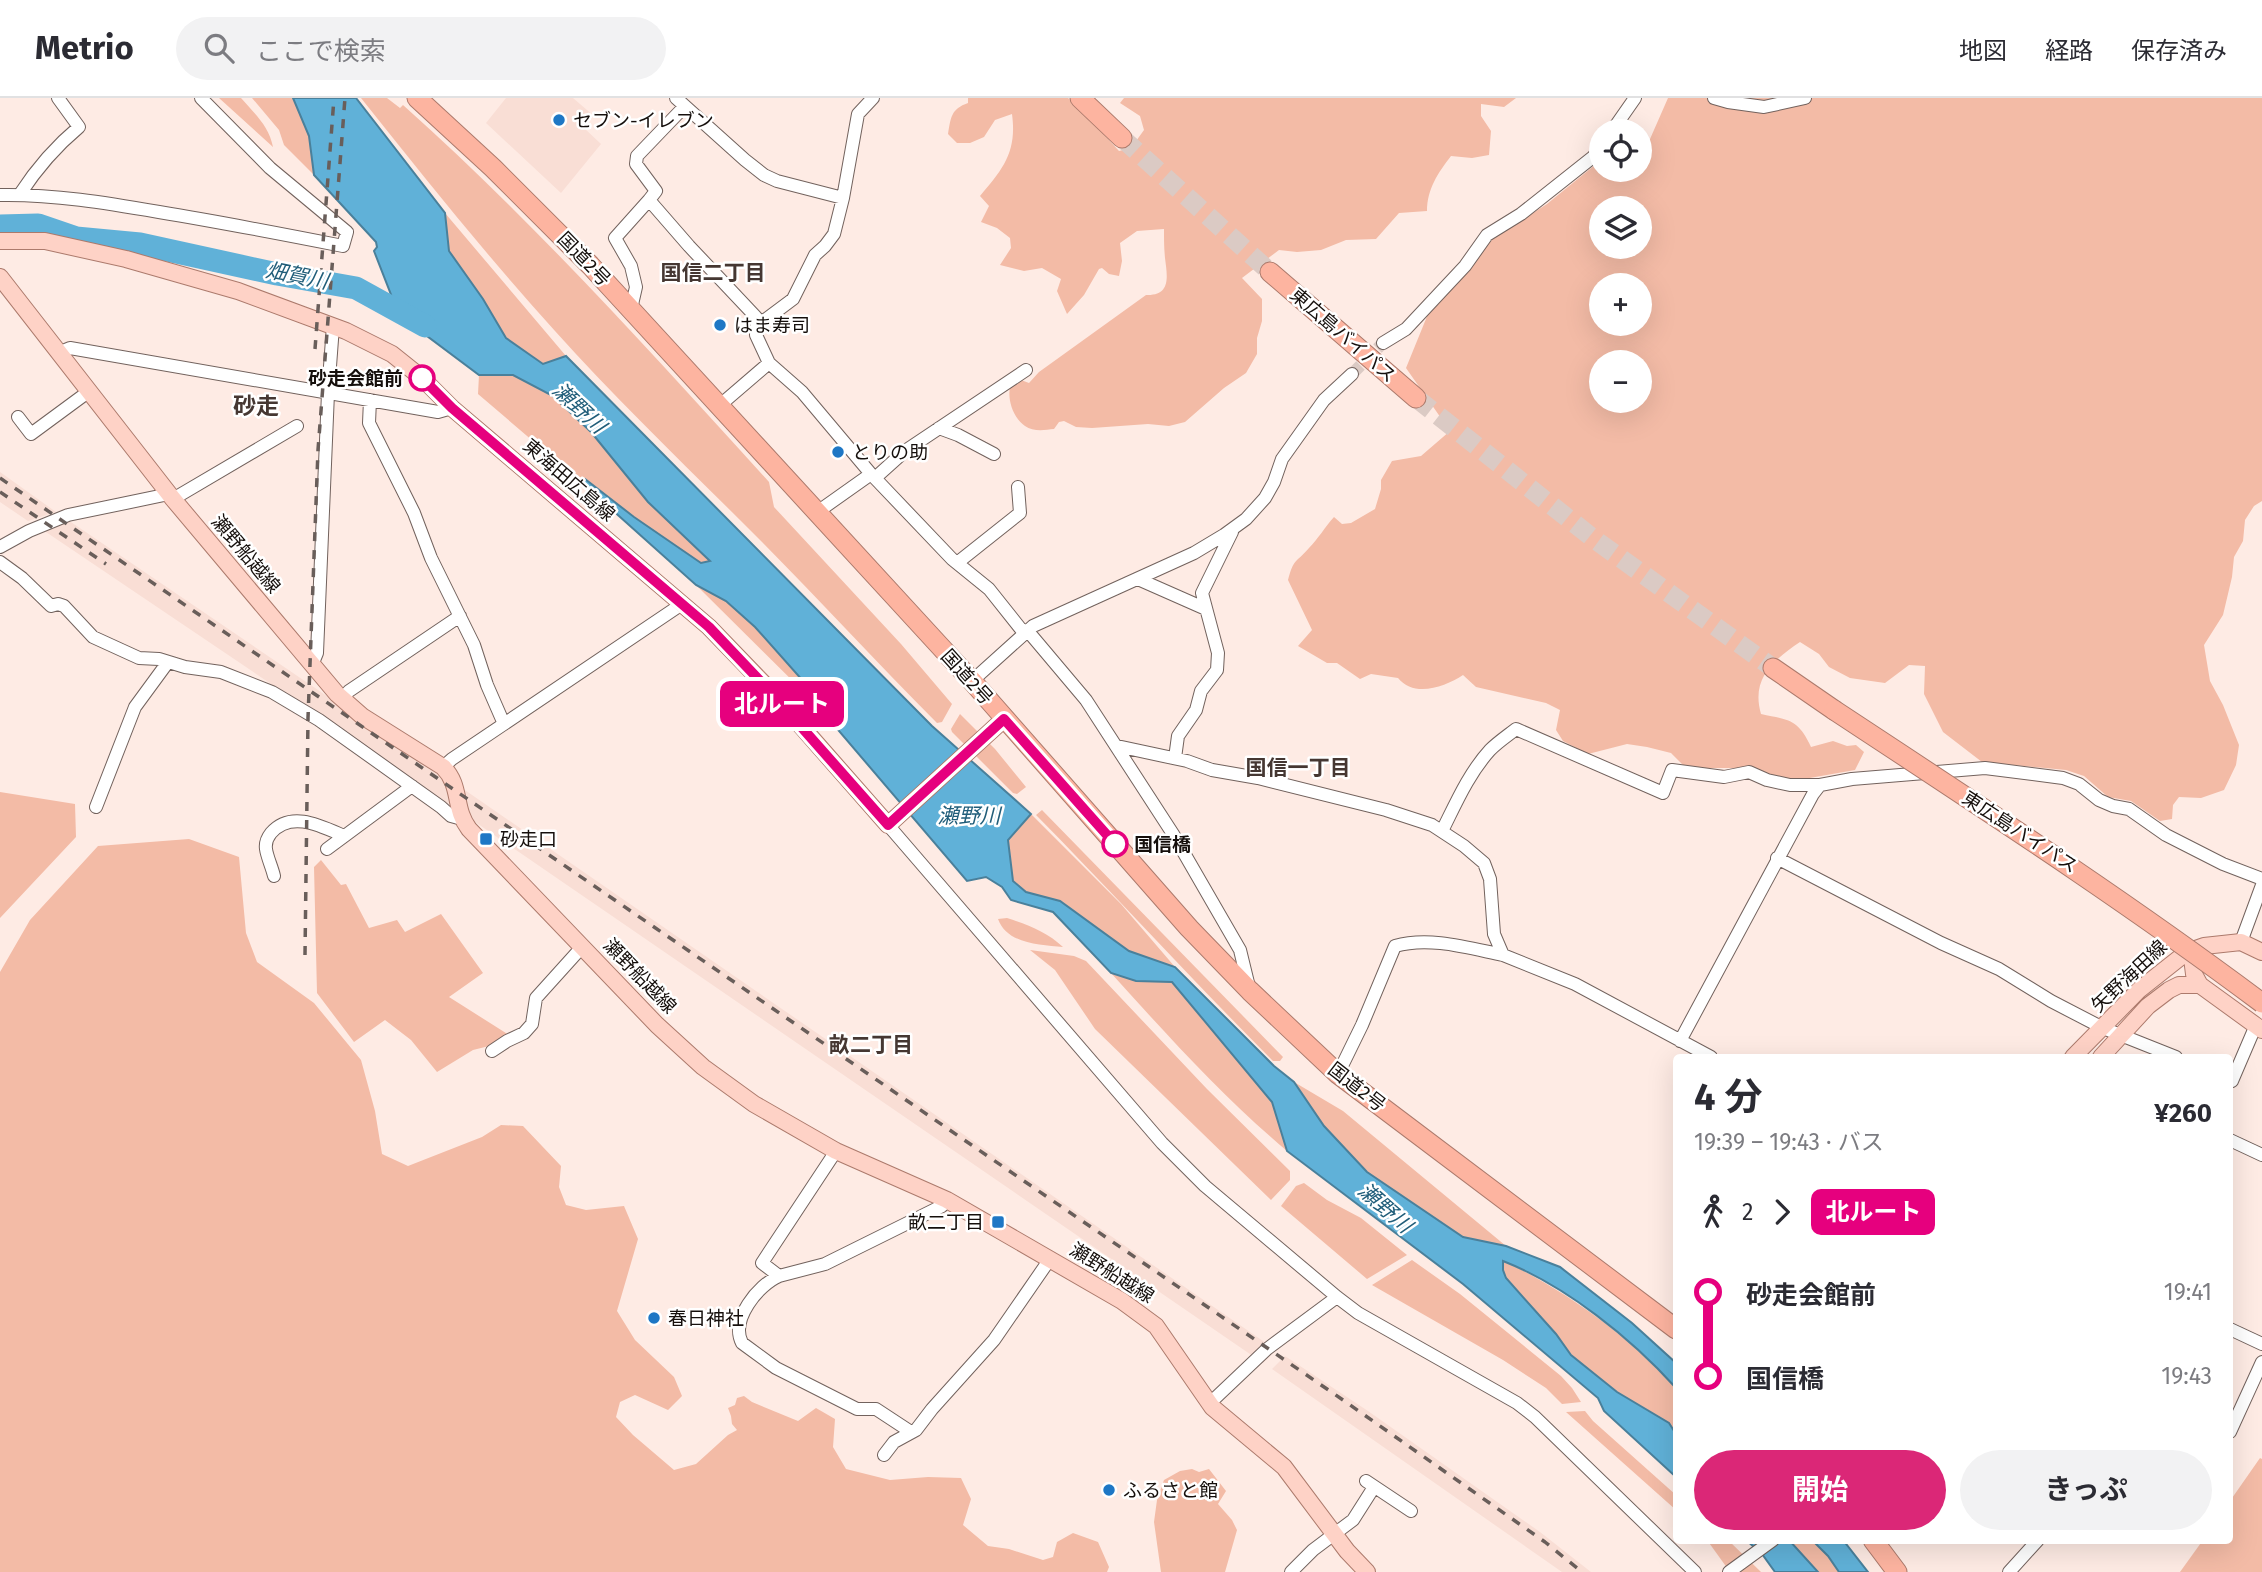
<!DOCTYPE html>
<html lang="ja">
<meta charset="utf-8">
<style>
:root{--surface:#fff;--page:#f2f2f3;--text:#2b2b33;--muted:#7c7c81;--line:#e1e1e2;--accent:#db2777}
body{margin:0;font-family:"Fira Sans","Noto Sans JP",sans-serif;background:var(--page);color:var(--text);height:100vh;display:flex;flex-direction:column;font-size:26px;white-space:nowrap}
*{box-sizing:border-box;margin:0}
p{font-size:23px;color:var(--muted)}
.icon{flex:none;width:38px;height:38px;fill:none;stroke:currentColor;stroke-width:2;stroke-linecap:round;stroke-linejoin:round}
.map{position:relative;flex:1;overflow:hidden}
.details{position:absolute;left:1673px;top:956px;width:560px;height:490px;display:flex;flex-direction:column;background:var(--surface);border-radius:7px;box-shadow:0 7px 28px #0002}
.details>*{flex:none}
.badge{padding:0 14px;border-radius:10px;font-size:24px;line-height:46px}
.buttons{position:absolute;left:1589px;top:21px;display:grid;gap:14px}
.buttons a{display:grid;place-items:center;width:63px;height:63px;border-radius:50%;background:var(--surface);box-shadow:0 7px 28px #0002;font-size:35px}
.map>.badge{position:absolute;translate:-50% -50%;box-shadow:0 0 0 4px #fff}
.legs{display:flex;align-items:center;gap:10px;height:77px;padding:0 21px;font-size:23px}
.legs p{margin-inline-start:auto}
.summary{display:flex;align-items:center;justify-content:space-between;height:119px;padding:0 21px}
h1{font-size:38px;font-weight:700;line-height:52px}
.button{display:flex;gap:14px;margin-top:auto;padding:14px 21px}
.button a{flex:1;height:80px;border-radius:42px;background:var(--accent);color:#fff;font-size:28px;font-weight:700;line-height:80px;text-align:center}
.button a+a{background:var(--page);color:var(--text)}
ul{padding:0 21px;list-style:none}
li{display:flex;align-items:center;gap:24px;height:84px;font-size:26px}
li i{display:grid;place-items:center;width:10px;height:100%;margin:0 9px;background:currentColor}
li i::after{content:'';width:18px;height:18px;margin:-9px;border:5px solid;border-radius:50%;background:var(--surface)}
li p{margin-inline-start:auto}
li:first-child i{background:linear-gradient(#0000 50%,currentColor 0)}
li:last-child i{background:linear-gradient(currentColor 50%,#0000 0)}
header{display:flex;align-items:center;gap:42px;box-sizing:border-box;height:98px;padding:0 35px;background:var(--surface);border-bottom:2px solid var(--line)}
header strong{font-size:33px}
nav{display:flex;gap:38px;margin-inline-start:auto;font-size:24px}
.search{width:490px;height:63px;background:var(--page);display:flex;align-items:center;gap:18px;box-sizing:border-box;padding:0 24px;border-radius:38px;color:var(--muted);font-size:26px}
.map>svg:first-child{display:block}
.built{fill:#f9ded5}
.green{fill:#f3bba6;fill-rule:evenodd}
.water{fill:#60b1d8;stroke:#4a809b;stroke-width:2}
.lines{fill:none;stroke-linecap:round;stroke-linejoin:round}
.river{stroke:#60b1d8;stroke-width:23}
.minor-tunnel{stroke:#dbcac4;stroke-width:12;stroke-dasharray:12 6;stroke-linecap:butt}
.highway-tunnel{stroke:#dbcac4;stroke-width:19;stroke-dasharray:19 10;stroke-linecap:butt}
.minor-casing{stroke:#72625d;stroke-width:14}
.major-casing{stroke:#ac7a6c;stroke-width:18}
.highway-casing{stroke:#ac7a6c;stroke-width:21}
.minor{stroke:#fff;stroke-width:12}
.major{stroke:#fed2c6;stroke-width:16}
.highway{stroke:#fdb4a0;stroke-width:19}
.rail{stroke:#695e5a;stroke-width:3.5;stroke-dasharray:9 9;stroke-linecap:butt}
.highway-bridge-casing{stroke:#ac7a6c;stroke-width:21;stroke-linecap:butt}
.highway-bridge{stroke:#fdb4a0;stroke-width:19}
.line-1-casing{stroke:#fff;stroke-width:16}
.line-1{stroke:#e6007e;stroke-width:10}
.poi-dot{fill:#1e77c5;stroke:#fff;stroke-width:2.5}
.stop-1-dot{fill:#fff;stroke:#e6007e;stroke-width:3.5}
.labels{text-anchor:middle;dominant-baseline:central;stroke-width:5;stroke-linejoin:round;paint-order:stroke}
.poi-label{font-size:19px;fill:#150f0c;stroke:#fff;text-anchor:start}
.street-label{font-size:19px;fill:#150f0c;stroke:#fff}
.stop-label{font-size:19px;font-weight:bold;fill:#150f0c;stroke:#fff;text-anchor:end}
.neighbourhood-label{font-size:21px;font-weight:bold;fill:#453732;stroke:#fff}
.water-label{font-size:21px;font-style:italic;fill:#215e7a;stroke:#fff}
.quarter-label{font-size:23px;font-weight:bold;fill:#453732;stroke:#fff}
</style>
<header>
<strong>Metrio</strong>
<div class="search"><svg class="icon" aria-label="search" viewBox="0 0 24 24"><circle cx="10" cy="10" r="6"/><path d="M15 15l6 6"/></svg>ここで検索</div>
<nav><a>地図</a><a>経路</a><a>保存済み</a></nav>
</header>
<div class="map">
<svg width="2262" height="1474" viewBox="0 0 2262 1474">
<rect width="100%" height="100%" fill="#feebe4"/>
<path class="built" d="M506 0H573L594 18 583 29 601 46 561 95 486 25Z
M0 374 56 414 28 423 0 404Z
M68 422 446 679 1276 1252 1263 1265 465 717 43 432Z
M1285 1258 1368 1313 1540 1434 1591 1474H1562L1272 1271Z"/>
<path class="green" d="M219 0H241C255 16 269 28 273 49Z
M252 0H293L295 2 309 38 314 77 284 47 279 32Z
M361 0H387L400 10 403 7C534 124 651 254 769 384L774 409 901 546 952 606 942 624 937 625C873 561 812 494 748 430 683 365 616 301 555 233 487 158 424 79 361 0Z
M968 0H1068L1079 9 1119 53 1131 50 1144 32 1140 18 1120 5 1124 0H1516L1504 9 1481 6V18L1491 33 1489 57 1472 60 1451 58C1438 75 1427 91 1427 113L1399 115 1376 141 1346 142 1321 152 1297 154 1279 152 1242 180 1262 201V223L1257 240V256L1246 275 1224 290 1185 324 1169 328 1148 326 1092 330 1076 329 1064 323 1059 324 1054 331C1045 332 1033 334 1025 328 1013 320 1006 299 1011 286L1021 282 1029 285 1039 274 1146 197C1172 198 1167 177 1165 160 1164 150 1164 140 1164 131L1137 133 1120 145 1122 163 1119 178 1109 176 1102 170 1099 171 1084 197 1067 216 1057 193 1061 181 1042 170 1024 173 1000 167 1011 150 1010 140 997 130 981 124 989 108 980 98C1004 70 1017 53 1012 16L995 22 984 39 970 45H957L948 36C951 19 951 11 968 5Z
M1668 0H2262V403L2254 408 2245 422 2243 443 2234 459 2232 479 2223 517 2204 547 2210 583 2223 607 2239 647 2236 667 2224 692 2201 700 2179 699 2173 707 2172 721 2160 723 2131 703 2108 699 2084 678 2066 672 1982 664 1943 634 1924 596 1925 568 1909 567 1885 585 1850 580 1829 569 1819 556 1800 544C1772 563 1751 581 1761 616 1789 622 1798 621 1811 649L1833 643 1847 648 1856 647 1864 654 1855 672 1804 681 1777 680 1737 670H1706L1683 667 1671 655 1647 649 1627 646 1588 656 1563 643 1556 632 1560 612 1546 605 1476 589 1463 577C1445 589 1414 600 1398 580L1371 576 1360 581 1337 565H1327L1298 548 1312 532 1288 482C1294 460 1295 466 1309 450 1318 441 1325 429 1334 419L1342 426 1351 425 1375 411 1381 391V382L1392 363 1421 358 1450 333 1406 270 1428 216 1481 152 1494 140 1547 106 1601 62V72H1640V54L1643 57ZM1601 110H1640V149H1601ZM1601 187H1640V226H1601ZM1601 264H1640V303H1601Z
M445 115 566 258 543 267 506 240 483 201 449 153Z
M479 277H512L553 298 591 334 648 404 711 463 701 465 634 419 585 381 581 384 478 296Z
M696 487 726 503 755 529 812 593 816 606Z
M960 616 995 651 1026 689 1017 696 1013 695 952 634 951 631Z
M0 694 75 706 76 739 0 820Z
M1042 712 1283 959 1280 963H1273C1192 882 1116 798 1036 717Z
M1031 716 1121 806 1175 869 1129 853 1061 803 1026 794 1013 783 1008 742Z
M189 741 239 759 246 835 257 864 314 905 361 962 375 1013 382 1056 408 1068 482 1039 501 1027 523 1028 561 1068 559 1089 566 1107 586 1112 624 1108 638 1141 617 1213 635 1242 674 1279 682 1298 668 1312 635 1297 620 1304 616 1319 633 1337 674 1372 696 1366 728 1337 737 1332 732 1326 731 1318 728 1310 735 1307 737 1300 744 1298 752 1304 798 1323 816 1310 835 1321 833 1349 846 1371 890 1382 928 1379 961 1380 971 1401 963 1427 988 1448 1009 1451 1043 1462 1053 1459 1057 1444 1073 1435 1098 1444 1109 1469 1107 1474H0V874L30 822 98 748Z
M321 762 341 787 346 786 369 830 397 822 405 834 441 816 483 875 449 899 509 937 493 947 473 952 437 974 411 942 385 922 354 944 317 895 314 769Z
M1007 820C1028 827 1047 834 1063 849 1040 847 1007 846 998 821Z
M1030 852 1074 858 1086 863 1207 991 1290 1073V1082L1271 1102 1095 931 1055 872Z
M1111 875 1136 883 1172 884 1272 1004 1287 1053C1223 999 1167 937 1111 875Z
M1294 984 1343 1013 1506 1148 1463 1139 1367 1074 1324 1028Z
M1304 1085 1327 1102 1361 1120 1407 1157 1367 1181 1281 1108 1296 1088Z
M1412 1162 1460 1196 1561 1278 1572 1290 1581 1304 1562 1306 1546 1290 1503 1262 1372 1187Z
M1503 1162C1568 1195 1627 1236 1676 1290V1336L1669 1325 1617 1294 1571 1257 1556 1236 1506 1180 1503 1172Z
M1585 1313 1593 1323 1676 1397V1412L1566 1314Z
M2260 1360 2262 1361V1474H2180L2203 1442H2230V1403Z
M1192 1371 1199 1374 1209 1371 1226 1393 1218 1406 1232 1422 1237 1432 1225 1474H1161L1154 1424 1157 1402 1164 1382 1180 1373Z
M1707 1442H1728L1761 1474H1730Z
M1789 1442H1812L1828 1458 1839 1474H1818Z"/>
<path class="water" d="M293 0H356L445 115 449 153 483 201 506 240 543 266 566 258 932 628 1031 716 1008 742 1013 783 1026 794 1060 803 1129 853 1175 869 1274 968 1294 984 1324 1028 1367 1074 1463 1139 1506 1148 1560 1169 1632 1225 1676 1265V1290C1631 1240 1566 1188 1503 1163V1172L1506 1180 1556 1236 1571 1257 1617 1294 1669 1325 1676 1336V1379L1604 1313 1598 1300 1463 1186 1287 1053 1272 1004 1172 884 1136 883 1111 875 1053 814 1011 802 1002 789 986 779 967 783 816 606 812 593 755 529 726 503 696 487 581 384 585 381 634 419 701 465 710 463 648 404 591 334 553 298 513 277H479L399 217 374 153 377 149 376 144 314 77 309 38Z
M1746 1442H1789L1818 1474H1775L1762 1456Z
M1812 1442H1843L1868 1474H1839L1828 1458Z"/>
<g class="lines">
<path class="river" d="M0 128 38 127 76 140 140 146 277 176 356 190 425 228"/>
<path class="minor-tunnel" d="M1352 276 1383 245"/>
<path class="highway-tunnel" d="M1122 40 1270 174
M1416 300 1594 441 1773 570"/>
<g class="minor-casing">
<path id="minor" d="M676 0 745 62 764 77 777 83 843 100
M873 0 858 16 843 100 834 136 825 148 815 157 793 201 757 228 756 237 769 265 802 294 871 376 952 461 989 491 1024 535
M1714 0 1728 4 1764 9 1805 0
M685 8 637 58 636 66 656 93 649 102 689 148 756 219 757 228
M1612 33 1635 0
M20 96C37 70 55 49 79 29L58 0
M0 97C53 96 107 105 159 114 220 124 282 136 343 148L347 134 270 70 201 0
M631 211 636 189 631 168 615 140 649 102
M1383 245 1406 231 1465 168 1487 137 1521 116 1593 59 1601 48
M58 255 70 250 438 314 452 310
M370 302 369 325 414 415 431 460 474 547 487 587 504 626
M719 308 769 265
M18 319 31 336 88 294
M939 330 958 337 994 356
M875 380 905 353 1026 272
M173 401 297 328
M816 415 871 376
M0 449 29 433 68 417 169 396
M0 464 22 480 51 508 58 506 64 508 93 539 139 560 159 561 185 569 221 574 272 594 319 622 441 709 451 718 462 721
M957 465 1020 415 1018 389
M1138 481 1206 511
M1027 532 1086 602 1173 736 1240 852 1249 889
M312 567 317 555 328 295 333 228
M972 583 1033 528 1194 455 1224 437 1246 421 1265 400 1274 384 1282 361 1324 302 1352 276
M342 601 349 593 460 518
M1117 648 1187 663 1212 672 1258 680 1386 712 1432 727 1464 748 1484 765 1490 781 1494 836 1503 857 1575 886 1711 959
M1175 660 1178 638 1196 612 1201 593 1217 572 1218 555 1202 495 1232 434
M443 669 452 661 682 506
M96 709 135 609 168 564
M888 727 1162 1045 1205 1088 1337 1199 1358 1215 1517 1305 1535 1319 1695 1474
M1442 733C1456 705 1469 675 1490 652 1498 644 1507 638 1516 631L1663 695 1672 672 1724 679 1749 674 1767 682 1790 687H1820
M327 751 412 688
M1777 760 1941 845 1999 871 2051 903 2103 930 2176 959
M274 778C272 769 267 759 266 751 265 744 267 740 271 735 291 712 321 728 344 738
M2241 844 2262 787
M1680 943 1813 696 1820 687 1852 681 1985 670 2063 680 2079 686 2099 702 2113 708 2129 711 2166 737 2223 766 2262 781
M492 953 507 943 524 935 532 926 536 900 582 849
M1338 976 1362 927 1395 848C1429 838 1469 850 1503 857
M2230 982 2232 983 2256 927
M2230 1042 2262 1057
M836 1053 762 1165 779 1178 825 1166 942 1108 947 1102
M779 1178C758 1187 730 1222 742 1245L776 1270 857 1311H876L911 1334
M2230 1231 2262 1246
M1209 1306 1267 1251 1337 1199
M2230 1334 2262 1264
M884 1357 894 1344 916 1332 932 1311 994 1242 1050 1161
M1366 1383 1411 1413
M1291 1474 1313 1452 1353 1422 1374 1389
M1729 1474 1773 1442
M2009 1474 2038 1442"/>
</g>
<g class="major-casing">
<path id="major" d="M0 143H45L126 161 238 193 346 233 392 256 422 280 452 310 709 529 766 588 888 727 1004 621
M0 179 173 401 337 596 362 618 443 669C462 688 453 710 469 731L657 927 703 969 754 1006 836 1053 947 1102 1122 1203 1156 1228 1212 1309 1284 1369 1347 1453 1367 1474
M2200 887 2194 876 2192 860 2202 850
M2073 959 2139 892 2187 854 2204 848 2241 844 2262 854
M2101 959 2148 908 2169 892 2179 887H2200L2262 932"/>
</g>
<g class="highway-casing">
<path id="highway" d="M417 0 493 70 590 167 972 583 1189 830 1250 893 1338 976 1676 1231
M1080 0 1122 40
M1270 174 1416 300
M1773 570 1834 612
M1873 1442 1897 1474"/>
</g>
<use href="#minor" class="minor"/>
<use href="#major" class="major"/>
<use href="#highway" class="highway"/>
<path class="rail" d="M315 251 334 0
M0 380 1343 1302 1545 1444 1582 1474
M0 394 106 466
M305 857 308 620 318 352 345 0"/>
<g class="highway-bridge-casing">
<path id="highway-bridge" d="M1834 612C1978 707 2123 801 2262 905"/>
</g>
<use href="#highway-bridge" class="highway-bridge"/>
</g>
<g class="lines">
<g class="line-1-casing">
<path id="line-1" d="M422 280 452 310 709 529 766 589 888 727 1004 621 1115 746"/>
</g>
<use href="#line-1" class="line-1"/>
</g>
<g class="poi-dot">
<circle cx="559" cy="22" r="7"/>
<circle cx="720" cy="227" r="7"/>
<circle cx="838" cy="354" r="7"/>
<rect x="479" y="734" width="14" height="14" rx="3.5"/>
<rect x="991" y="1117" width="14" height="14" rx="3.5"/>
<circle cx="654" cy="1220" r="7"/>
<circle cx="1109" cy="1392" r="7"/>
</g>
<g class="stop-1-dot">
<circle cx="422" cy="280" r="12"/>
<circle cx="1115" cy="746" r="12"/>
</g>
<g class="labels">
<g class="poi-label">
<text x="573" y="22">セブン-イレブン</text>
<text x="734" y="227">はま寿司</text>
<text x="852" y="354">とりの助</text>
<text x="500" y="741">砂走口</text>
<text x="984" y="1124" text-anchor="end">畝二丁目</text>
<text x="668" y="1220">春日神社</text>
<text x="1123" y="1392">ふるさと館</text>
</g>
<g class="street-label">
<text transform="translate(584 161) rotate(46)">国道2号</text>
<text transform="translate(1343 237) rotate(41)">東広島バイパス</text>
<text transform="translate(569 382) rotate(41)">東海田広島線</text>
<text transform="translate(246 456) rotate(50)">瀬野船越線</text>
<text transform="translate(967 579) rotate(48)">国道2号</text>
<text transform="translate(2020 734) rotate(33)">東広島バイパス</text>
<text transform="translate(640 878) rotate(46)">瀬野船越線</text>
<text transform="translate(2129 878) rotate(-43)">矢野海田線</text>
<text transform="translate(1357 989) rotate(38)">国道2号</text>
<text transform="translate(1112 1175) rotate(32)">瀬野船越線</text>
</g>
<g class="stop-label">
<text x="403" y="280">砂走会館前</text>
<text x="1134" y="746" text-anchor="start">国信橋</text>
</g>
<g class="neighbourhood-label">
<text x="713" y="175">国信二丁目</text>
<text x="1298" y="670">国信一丁目</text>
<text x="871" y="947">畝二丁目</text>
</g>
<g class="water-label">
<text transform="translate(297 178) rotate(11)">畑賀川</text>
<text transform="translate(579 310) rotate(43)">瀬野川</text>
<text x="969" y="718">瀬野川</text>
<text transform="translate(1385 1110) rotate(41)">瀬野川</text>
</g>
<g class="quarter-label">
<text x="256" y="308">砂走</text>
</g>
</g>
</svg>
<div class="buttons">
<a><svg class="icon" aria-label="locate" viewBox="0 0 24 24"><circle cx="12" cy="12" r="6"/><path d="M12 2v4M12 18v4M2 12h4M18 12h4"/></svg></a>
<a><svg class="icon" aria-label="layers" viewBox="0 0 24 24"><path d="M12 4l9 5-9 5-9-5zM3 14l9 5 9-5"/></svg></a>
<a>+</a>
<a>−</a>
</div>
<b class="badge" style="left:782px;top:606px;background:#e6007e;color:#fff">北ルート</b>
<section class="details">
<div class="summary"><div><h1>4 分</h1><p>19:39 – 19:43 · バス</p></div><b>¥260</b></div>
<div class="legs"><svg class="icon" aria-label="walk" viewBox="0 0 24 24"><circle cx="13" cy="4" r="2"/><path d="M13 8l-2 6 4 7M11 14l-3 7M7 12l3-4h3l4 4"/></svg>2<svg class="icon" aria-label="forward" viewBox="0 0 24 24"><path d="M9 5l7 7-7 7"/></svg><b class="badge" style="background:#e6007e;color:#fff">北ルート</b></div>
<ul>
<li><i style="color:#e6007e"></i><b>砂走会館前</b><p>19:41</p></li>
<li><i style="color:#e6007e"></i><b>国信橋</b><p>19:43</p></li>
</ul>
<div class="button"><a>開始</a><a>きっぷ</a></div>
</section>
</div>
